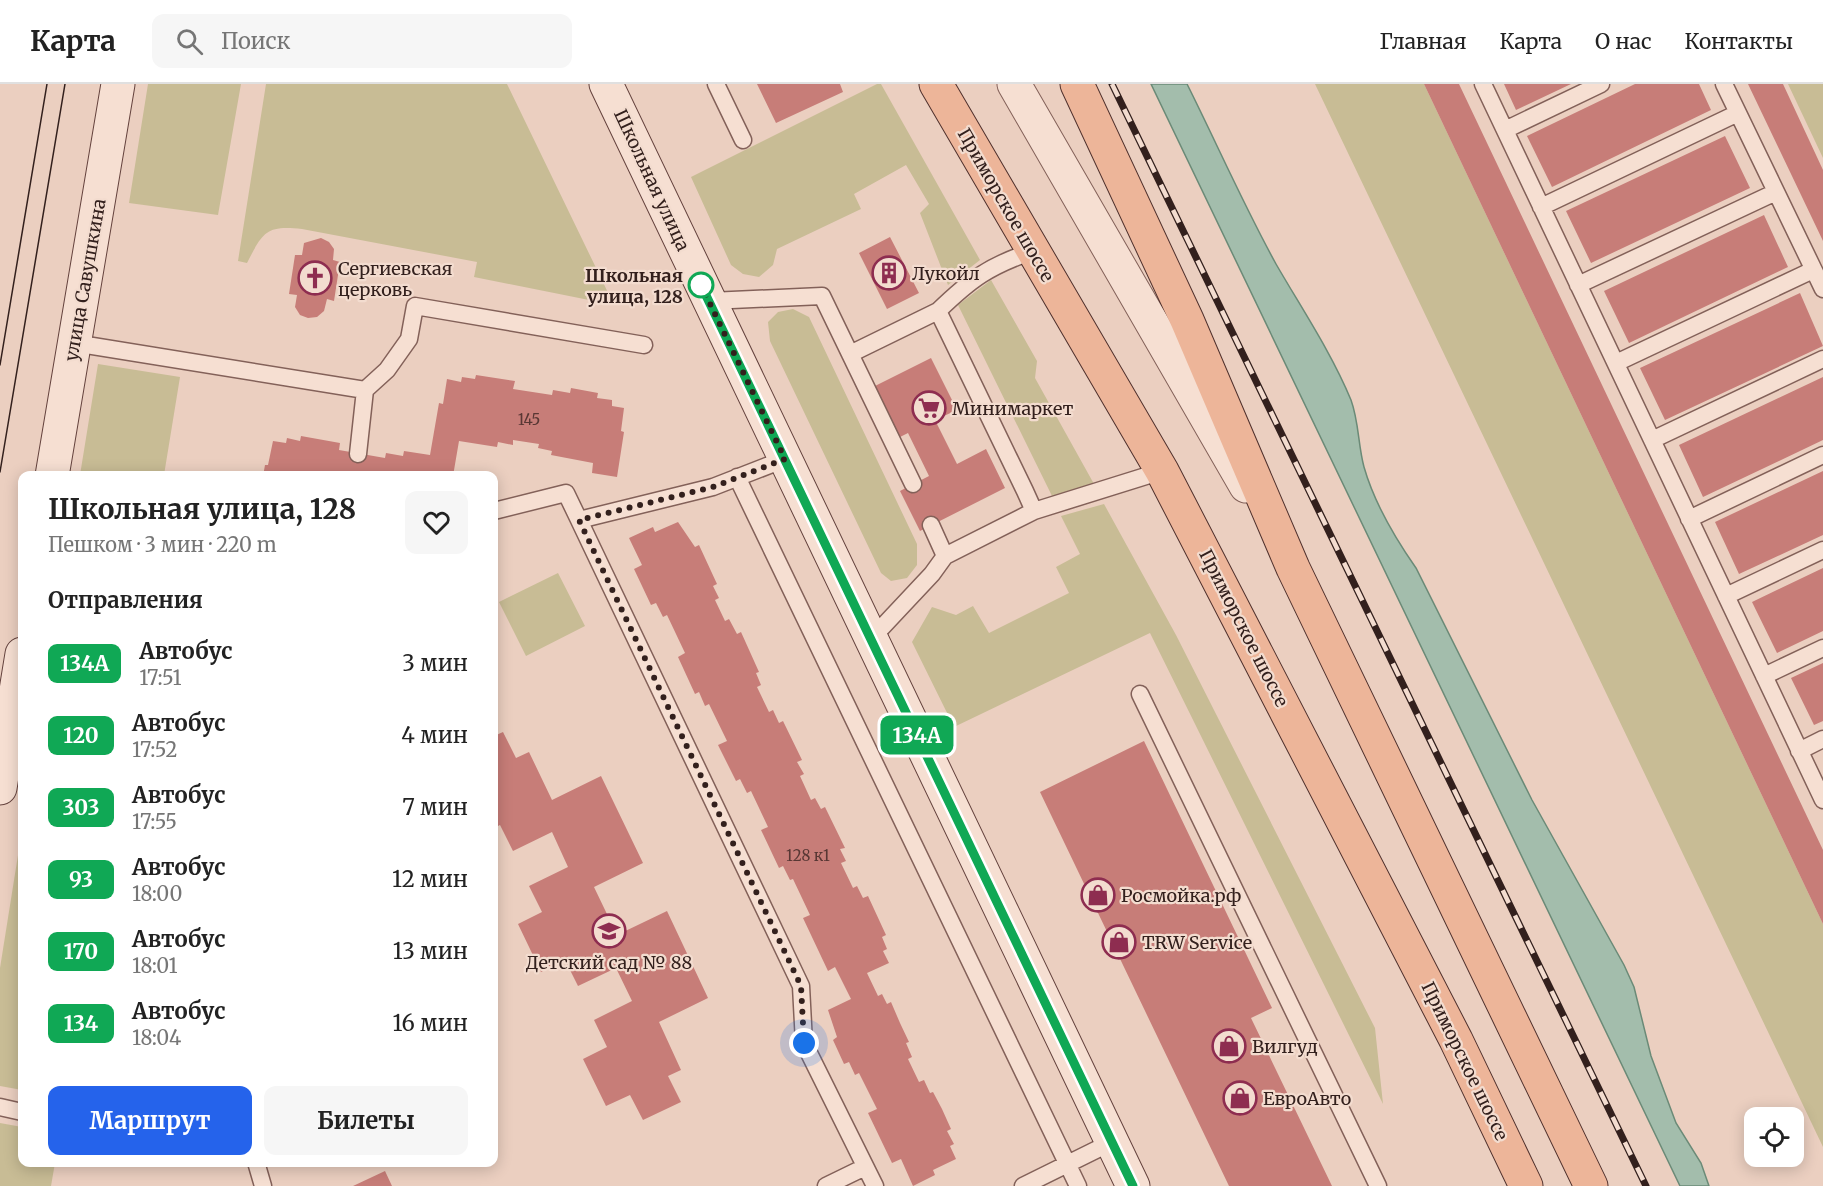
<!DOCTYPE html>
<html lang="ru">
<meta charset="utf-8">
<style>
:root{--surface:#fff;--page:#f6f6f6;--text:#222;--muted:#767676;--line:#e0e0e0;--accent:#2563eb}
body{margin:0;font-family:Merriweather,serif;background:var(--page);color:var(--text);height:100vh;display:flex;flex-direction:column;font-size:22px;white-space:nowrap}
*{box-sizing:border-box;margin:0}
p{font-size:20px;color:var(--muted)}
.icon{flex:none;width:33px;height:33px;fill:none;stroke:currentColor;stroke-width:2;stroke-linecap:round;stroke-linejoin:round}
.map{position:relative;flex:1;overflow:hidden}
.side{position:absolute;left:18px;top:387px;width:480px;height:696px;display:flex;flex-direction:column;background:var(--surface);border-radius:12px;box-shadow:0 3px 15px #0003}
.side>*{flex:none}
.badge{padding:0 12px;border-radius:9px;font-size:21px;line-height:39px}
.buttons{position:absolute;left:1744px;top:1023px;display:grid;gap:12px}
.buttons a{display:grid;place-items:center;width:60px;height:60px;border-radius:12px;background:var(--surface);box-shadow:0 3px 15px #0003;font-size:30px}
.you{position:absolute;width:30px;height:30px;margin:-15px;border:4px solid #fff;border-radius:50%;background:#1a73e8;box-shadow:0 0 0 9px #1a73e833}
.map>.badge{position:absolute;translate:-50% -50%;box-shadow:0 0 0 3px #fff}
h2{padding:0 30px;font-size:22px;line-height:54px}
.round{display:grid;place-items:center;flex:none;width:63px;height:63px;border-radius:12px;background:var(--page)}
.overview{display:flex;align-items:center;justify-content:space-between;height:102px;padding:0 30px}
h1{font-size:28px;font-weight:700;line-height:45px}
.cta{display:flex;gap:12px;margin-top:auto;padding:12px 30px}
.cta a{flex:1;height:69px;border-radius:12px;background:var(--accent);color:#fff;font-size:24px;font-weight:700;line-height:69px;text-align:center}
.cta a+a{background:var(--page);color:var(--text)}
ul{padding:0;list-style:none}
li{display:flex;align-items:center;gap:18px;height:72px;padding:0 30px}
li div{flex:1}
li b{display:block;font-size:22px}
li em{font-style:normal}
li .badge{min-width:66px;font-weight:700;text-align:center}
header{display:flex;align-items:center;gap:36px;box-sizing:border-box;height:84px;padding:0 30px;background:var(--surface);border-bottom:2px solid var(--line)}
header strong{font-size:28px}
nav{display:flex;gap:33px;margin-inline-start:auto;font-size:21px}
.search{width:420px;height:54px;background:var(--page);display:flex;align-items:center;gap:15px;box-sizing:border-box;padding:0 21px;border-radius:12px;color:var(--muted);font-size:22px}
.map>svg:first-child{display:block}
.green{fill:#c8bc95}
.water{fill:#a3bdac;stroke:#6b8a77;stroke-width:1.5}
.building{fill:#c77d78}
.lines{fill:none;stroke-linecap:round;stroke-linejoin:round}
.lane-casing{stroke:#836159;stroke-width:19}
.street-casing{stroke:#836159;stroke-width:35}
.secondary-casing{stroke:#64423d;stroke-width:35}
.primary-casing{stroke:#50312d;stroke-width:35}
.lane{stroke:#f6dfd2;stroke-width:16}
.street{stroke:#f6dfd2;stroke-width:33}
.secondary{stroke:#f6dfd2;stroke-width:33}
.primary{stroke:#edb599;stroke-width:33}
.tram{stroke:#33201d;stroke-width:1.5}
.rail-casing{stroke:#33201d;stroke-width:7}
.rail{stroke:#f3dccf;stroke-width:4.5;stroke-dasharray:14;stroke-linecap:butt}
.line-casing{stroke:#fff;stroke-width:14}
.line{stroke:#10a855;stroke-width:9}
.walk{stroke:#33201d;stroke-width:6;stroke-dasharray:0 10.8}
.stop-dot{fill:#fff;stroke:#10a855;stroke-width:3}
.labels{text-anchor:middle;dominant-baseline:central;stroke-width:4.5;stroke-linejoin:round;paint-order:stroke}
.number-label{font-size:15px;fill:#583734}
.street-label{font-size:18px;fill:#33201d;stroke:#f3dccf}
.poi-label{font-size:18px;fill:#33201d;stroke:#f3dccf;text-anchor:start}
.stop-label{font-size:18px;font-weight:bold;fill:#33201d;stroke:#f3dccf;text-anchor:end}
</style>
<header>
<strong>Карта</strong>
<div class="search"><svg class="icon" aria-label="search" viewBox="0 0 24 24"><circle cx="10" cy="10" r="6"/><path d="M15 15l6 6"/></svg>Поиск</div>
<nav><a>Главная</a><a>Карта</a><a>О нас</a><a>Контакты</a></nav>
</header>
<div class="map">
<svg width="1823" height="1102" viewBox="0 0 1823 1102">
<rect width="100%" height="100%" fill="#ebcfc0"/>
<path class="green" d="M148 0H241L218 131 129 119Z
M266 0H507L614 221 474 193 477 178 302 145C266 141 263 148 247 179L238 177Z
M877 0H881L980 176 948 201 920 129 929 120 906 81 854 110 861 125 777 165 773 181 759 193 743 190 731 181 691 93Z
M1315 0H1424L1823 840V1063Z
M1788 0H1823V74Z
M991 196 1037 277 1035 294 1094 400 1052 412 958 221Z
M793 225 809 233 917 460V481L907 494 891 497 881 489 770 257 768 238 778 228Z
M98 280 180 293 164 391H80Z
M1104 420 1176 551 1375 944 1383 1020 1150 549 954 643 912 558 932 523 956 531 973 522 989 549 1069 509 1056 483 1080 470 1061 432Z
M558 489 585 542 526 572 499 518Z
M22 746V1006L0 1002V884Z
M0 1039 22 1043V1078L55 1079 51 1102H0Z"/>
<path class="water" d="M1151 0H1187C1217 60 1244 122 1276 180 1302 225 1331 268 1351 316 1359 338 1358 361 1364 383 1374 418 1395 454 1416 484L1532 716 1624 881 1634 903 1651 972 1676 1039 1701 1079 1709 1102H1680Z"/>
<path class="building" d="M757 0H840L843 8 776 39Z
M1424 0H1459L1823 766V840Z
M1504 0H1571L1516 26Z
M1635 0H1699L1711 26 1552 103 1527 52Z
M1748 0H1783L1823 86V157Z
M1725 52 1750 104 1591 179 1566 127Z
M1764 131 1788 183 1629 259 1604 207Z
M890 153 919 209 887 225 859 169Z
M321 154 329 158 334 165 333 176 340 178 334 217 327 215 324 227 317 233 308 234 300 231 295 223 297 211 289 210 295 171H302L304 159Z
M1800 209 1823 262 1665 336 1640 284Z
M931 274 957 326 935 336 957 380 986 365 1005 404 920 447 900 407 929 392 908 349 894 356 869 305Z
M476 291 515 297 513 305 552 311 553 306 570 309 571 304 598 309 597 314 612 316V322L624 324 621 347 624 348 617 393 592 389 593 379 551 371 552 367 538 364 539 360 513 356V361L498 358 497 363 459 357 453 392H263L265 381H268L273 357 286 359 287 354 300 357 301 352 340 359 339 366 385 374 386 369 403 372 404 367 430 371 439 319 443 320 447 295 461 298 462 293 475 295Z
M1823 293V356L1703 413 1679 361Z
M1823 387V451L1739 490 1715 438Z
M678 438 695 463 699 461 717 500 713 502 719 514 715 516 725 537 729 535 737 550 741 548 759 588 756 589 761 601 757 603 769 628 773 626 779 639 783 637 802 676 797 678 804 690 800 692 811 716 815 714 821 725 825 723 845 764 840 765 846 777 841 779 853 804 857 802 863 814 868 812 886 851 882 853 887 865 883 867 889 879 867 889 878 912 882 910 887 920 891 918 900 939 909 958 906 959 912 973 908 975 919 998 924 996 930 1009 933 1008 942 1025 951 1045 947 1047 954 1060 950 1062 956 1075 933 1086 935 1091 913 1102 901 1075 892 1079 868 1029 877 1025 859 989 855 991 849 978 844 980 833 956 837 953 828 926 851 915 835 883 828 887 803 834 810 831 793 795 790 796 783 782 779 784 761 746 768 743 751 707 747 709 740 695 736 697 718 661 727 657 709 620 705 622 699 608 695 610 678 573 685 569 667 531 663 533 656 519 651 521 634 485 642 481 629 454 653 443 655 448Z
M1823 484V547L1777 569 1752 518Z
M1823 579V637L1814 641 1791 594Z
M503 648 516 674 529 668 552 716 601 692 643 779 594 803 617 851 667 827 708 914 659 938 681 986 668 992 681 1018 643 1036 630 1011 606 1022 583 975 607 963 594 936 632 917 616 884 578 902 565 876 541 888 518 840 542 828 529 802 568 783 552 748 513 767 500 741 494 744V652Z
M1144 657 1272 924 1251 934 1332 1102H1229L1040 708Z
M385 1087 392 1102H353Z"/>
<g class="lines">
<g class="lane-casing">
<path id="lane" d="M716 0 743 56
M1483 0 1823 716
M1724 0 1823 205
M1505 46 1601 0
M1541 123 1738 29
M1578 201 1776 108
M710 217 822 212 913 400
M938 227C971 195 989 182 1033 167
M74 259 365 306 358 370
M850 270 938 227 1025 407 1034 427 945 472
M1616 279 1813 186
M365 306 387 286 409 255 415 222 644 261
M1652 356 1823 275
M785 375 713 403 579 436 801 902 804 959 875 1102
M737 393 1078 1102
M494 427 566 409 579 436
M1034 427 1162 387
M1689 435 1823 371
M1726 512 1823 466
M871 555 932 490 945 472 931 441
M1764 592 1823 564
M1140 610 1378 1102
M1799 667 1823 655
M0 1023 22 1028
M256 1078 263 1102
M826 1102 865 1083
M1023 1102 1112 1058"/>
</g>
<g class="street-casing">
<path id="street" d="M1014 0 1246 402"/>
</g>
<g class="secondary-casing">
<path id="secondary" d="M606 0 1133 1102
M52 392 118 0
M0 704 22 570"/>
</g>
<g class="primary-casing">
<path id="primary" d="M936 0 1162 387 1456 956 1526 1102
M1077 0 1187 236 1293 484 1591 1102"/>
</g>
<use href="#lane" class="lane"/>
<use href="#street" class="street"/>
<use href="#secondary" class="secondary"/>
<use href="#primary" class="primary"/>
<path class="tram" d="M0 281 47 0
M0 388 65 0"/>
<g class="rail-casing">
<path id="rail" d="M1112 0 1646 1102"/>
</g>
<use href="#rail" class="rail"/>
</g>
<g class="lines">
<g class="line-casing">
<path id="line" d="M701 201 1133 1102"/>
</g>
<use href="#line" class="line"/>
<path class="walk" d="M701 201 785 375 713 403 579 436 801 902 804 959"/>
</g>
<defs>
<g id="building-ring" transform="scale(1.725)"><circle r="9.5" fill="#f3dccf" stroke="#8e2d50" stroke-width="1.5"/><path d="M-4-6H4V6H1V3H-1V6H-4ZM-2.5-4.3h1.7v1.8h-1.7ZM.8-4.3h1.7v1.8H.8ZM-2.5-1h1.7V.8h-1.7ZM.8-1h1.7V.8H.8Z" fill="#8e2d50"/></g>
<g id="church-ring" transform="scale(1.725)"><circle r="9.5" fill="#f3dccf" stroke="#8e2d50" stroke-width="1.5"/><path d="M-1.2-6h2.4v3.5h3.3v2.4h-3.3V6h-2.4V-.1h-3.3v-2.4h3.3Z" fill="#8e2d50"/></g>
<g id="supermarket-ring" transform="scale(1.725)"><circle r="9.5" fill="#f3dccf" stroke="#8e2d50" stroke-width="1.5"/><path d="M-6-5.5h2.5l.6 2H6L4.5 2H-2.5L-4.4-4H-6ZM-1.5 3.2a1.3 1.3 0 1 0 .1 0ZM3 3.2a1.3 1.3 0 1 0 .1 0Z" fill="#8e2d50"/></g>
<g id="shop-ring" transform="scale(1.725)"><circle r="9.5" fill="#f3dccf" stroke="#8e2d50" stroke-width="1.5"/><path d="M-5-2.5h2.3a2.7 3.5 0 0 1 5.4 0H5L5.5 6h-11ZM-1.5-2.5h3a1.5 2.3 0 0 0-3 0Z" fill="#8e2d50"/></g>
<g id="school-ring" transform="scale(1.725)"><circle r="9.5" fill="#f3dccf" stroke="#8e2d50" stroke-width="1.5"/><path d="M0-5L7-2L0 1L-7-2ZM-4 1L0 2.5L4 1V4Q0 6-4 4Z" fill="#8e2d50"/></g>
</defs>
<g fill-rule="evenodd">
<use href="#building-ring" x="889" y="189"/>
<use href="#church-ring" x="315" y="194"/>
<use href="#supermarket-ring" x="929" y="324"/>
<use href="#shop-ring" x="1098" y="811"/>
<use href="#school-ring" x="609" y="847"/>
<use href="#shop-ring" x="1119" y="858"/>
<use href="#shop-ring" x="1229" y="962"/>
<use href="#shop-ring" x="1240" y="1014"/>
</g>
<circle class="stop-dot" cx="701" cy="201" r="12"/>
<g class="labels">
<g class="number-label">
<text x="529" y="335">145</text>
<text x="808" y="771">128 к1</text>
</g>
<g class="street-label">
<text transform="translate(652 96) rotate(65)">Школьная улица</text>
<text transform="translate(1006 121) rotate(60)">Приморское шоссе</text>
<text transform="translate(85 196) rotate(-80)">улица Савушкина</text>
<text transform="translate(1244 544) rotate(63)">Приморское шоссе</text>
<text transform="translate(1465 977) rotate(64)">Приморское шоссе</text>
</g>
<g class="poi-label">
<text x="338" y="184">Сергиевская<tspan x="338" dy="21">церковь</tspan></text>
<text x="912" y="189">Лукойл</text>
<text x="952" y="324">Минимаркет</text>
<text x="1121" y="811">Росмойка.рф</text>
<text x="1142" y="858">TRW Service</text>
<text x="609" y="878" text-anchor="middle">Детский сад № 88</text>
<text x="1252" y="962">Вилгуд</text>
<text x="1263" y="1014">ЕвроАвто</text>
</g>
<g class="stop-label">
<text x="683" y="191">Школьная<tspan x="683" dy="21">улица, 128</tspan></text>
</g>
</g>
</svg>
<div class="buttons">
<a><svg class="icon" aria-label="locate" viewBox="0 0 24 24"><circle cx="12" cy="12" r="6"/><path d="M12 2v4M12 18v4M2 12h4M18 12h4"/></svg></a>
</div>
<div class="you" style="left:804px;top:959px"></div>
<b class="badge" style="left:917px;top:651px;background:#10a855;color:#fff">134А</b>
<section class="side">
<div class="overview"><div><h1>Школьная улица, 128</h1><p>Пешком · 3 мин · 220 m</p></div><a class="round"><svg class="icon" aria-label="heart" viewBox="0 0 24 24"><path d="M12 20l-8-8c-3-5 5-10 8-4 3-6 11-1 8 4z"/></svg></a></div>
<h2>Отправления</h2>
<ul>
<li><span class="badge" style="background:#10a855;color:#fff">134А</span><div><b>Автобус</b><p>17:51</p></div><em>3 мин</em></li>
<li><span class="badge" style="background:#10a855;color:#fff">120</span><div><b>Автобус</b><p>17:52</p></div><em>4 мин</em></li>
<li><span class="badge" style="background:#10a855;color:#fff">303</span><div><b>Автобус</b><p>17:55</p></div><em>7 мин</em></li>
<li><span class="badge" style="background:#10a855;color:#fff">93</span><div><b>Автобус</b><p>18:00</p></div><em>12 мин</em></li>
<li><span class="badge" style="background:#10a855;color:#fff">170</span><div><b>Автобус</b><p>18:01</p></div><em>13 мин</em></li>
<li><span class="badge" style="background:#10a855;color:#fff">134</span><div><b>Автобус</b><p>18:04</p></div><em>16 мин</em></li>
</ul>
<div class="cta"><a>Маршрут</a><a>Билеты</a></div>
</section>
</div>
